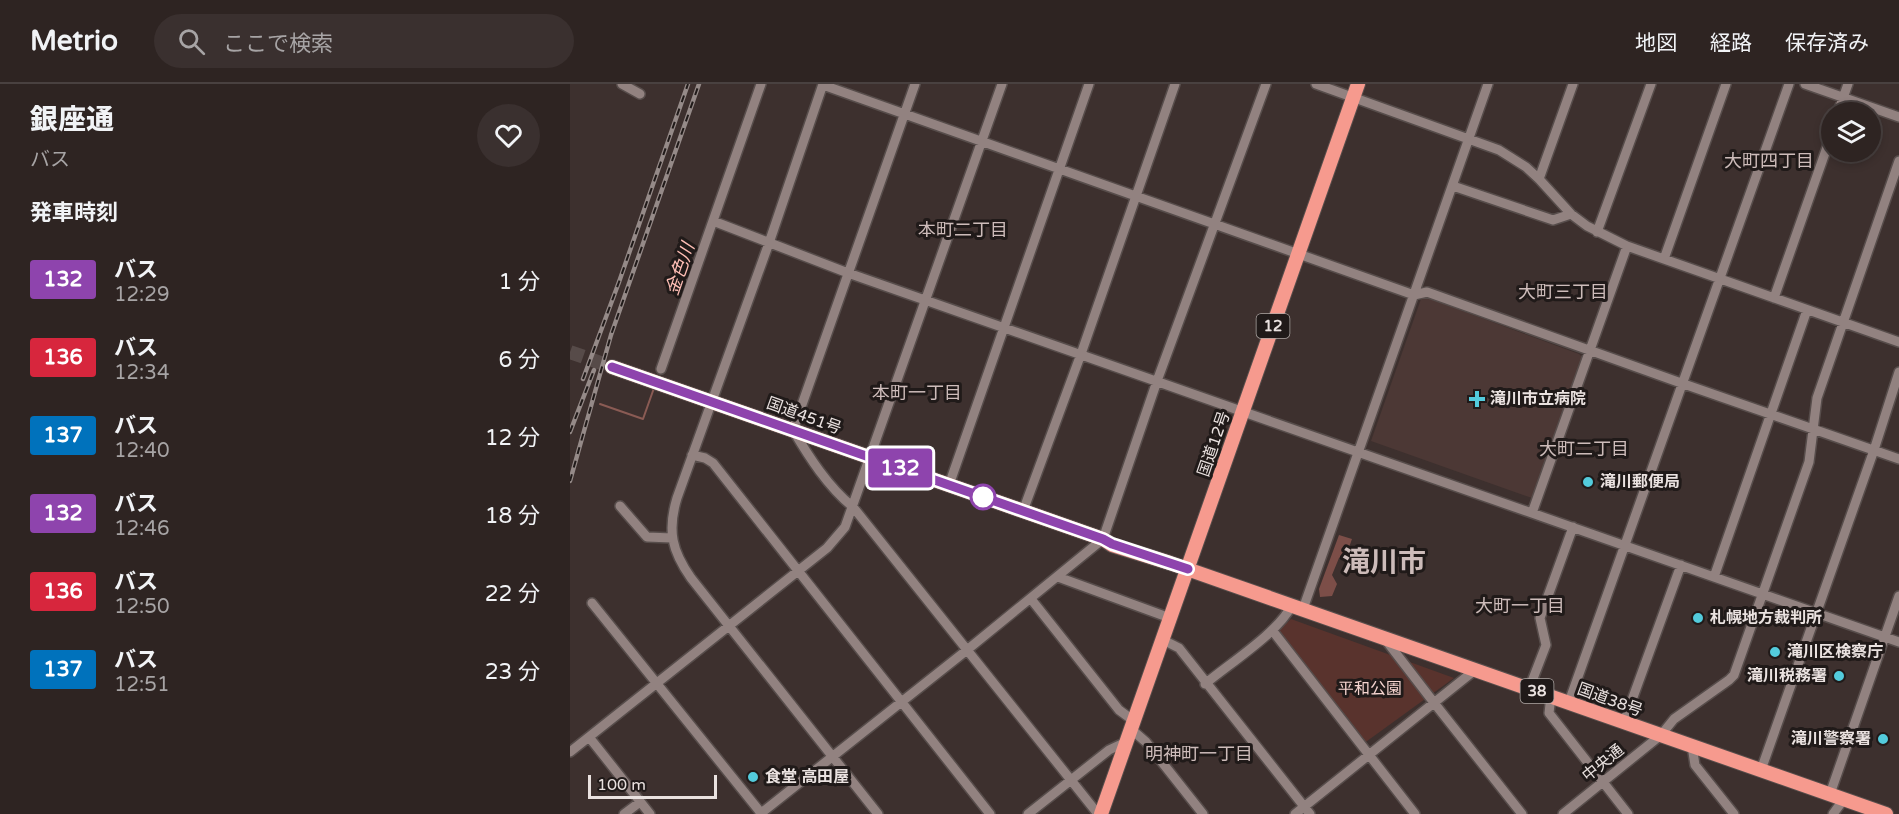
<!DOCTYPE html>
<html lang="ja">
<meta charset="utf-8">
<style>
:root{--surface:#2e2422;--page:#3a302f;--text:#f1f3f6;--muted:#a7a4a5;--line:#494140}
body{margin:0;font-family:"Varela Round","Noto Sans JP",sans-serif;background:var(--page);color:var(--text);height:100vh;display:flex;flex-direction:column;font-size:22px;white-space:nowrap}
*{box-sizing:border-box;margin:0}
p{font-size:20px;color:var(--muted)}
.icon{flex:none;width:33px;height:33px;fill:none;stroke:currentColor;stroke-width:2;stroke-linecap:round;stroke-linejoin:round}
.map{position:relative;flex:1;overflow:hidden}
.side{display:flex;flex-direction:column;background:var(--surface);width:570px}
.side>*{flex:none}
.badge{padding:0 12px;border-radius:4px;font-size:21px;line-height:39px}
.tools{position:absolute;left:1251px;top:18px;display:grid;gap:12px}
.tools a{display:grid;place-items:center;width:60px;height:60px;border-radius:50%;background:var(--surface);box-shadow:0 3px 9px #0003,0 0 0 2px var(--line);font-size:30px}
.scale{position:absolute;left:18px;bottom:15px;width:129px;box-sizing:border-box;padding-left:6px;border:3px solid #eae2e0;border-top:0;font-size:16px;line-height:21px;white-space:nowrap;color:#eae2e0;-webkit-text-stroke:4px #201a19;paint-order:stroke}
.map>.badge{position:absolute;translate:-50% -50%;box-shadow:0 0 0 3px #fff}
h2{padding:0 30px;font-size:22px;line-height:54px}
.round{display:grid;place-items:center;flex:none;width:63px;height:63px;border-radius:32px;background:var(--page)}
.headline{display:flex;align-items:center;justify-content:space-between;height:102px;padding:0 30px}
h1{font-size:28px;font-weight:800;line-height:45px}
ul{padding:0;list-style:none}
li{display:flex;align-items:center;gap:18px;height:78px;padding:0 30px}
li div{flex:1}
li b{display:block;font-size:22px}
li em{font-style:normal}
li .badge{min-width:66px;font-weight:700;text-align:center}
header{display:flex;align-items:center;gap:36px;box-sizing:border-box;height:84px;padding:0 30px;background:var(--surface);border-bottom:2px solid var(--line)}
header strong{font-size:28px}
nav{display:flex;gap:33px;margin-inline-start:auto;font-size:21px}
.search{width:420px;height:54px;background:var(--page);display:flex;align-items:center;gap:15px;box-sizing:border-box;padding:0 21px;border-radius:33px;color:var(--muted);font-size:22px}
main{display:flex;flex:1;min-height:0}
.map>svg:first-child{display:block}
.built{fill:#4c3835}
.green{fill:#59332d}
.forest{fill:#7c4e48}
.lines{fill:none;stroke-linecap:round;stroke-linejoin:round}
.stream{stroke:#8a5b54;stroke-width:2}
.highway-tunnel{stroke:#574b49;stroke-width:14;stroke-dasharray:14 7;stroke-linecap:butt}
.minor-casing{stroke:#574d4b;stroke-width:12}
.highway-casing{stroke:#574d4b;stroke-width:16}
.minor{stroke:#928280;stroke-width:9}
.highway{stroke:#f69a8e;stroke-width:14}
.rail-casing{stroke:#958a88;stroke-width:4.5}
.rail{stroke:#201a19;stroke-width:2;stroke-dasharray:7;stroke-linecap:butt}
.line-casing{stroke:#fff;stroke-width:14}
.line{stroke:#8e44ad;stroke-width:9}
.poi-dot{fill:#53cbdc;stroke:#201a19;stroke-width:2}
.stop-dot{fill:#fff;stroke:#8e44ad;stroke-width:3}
.labels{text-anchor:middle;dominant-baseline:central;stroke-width:6;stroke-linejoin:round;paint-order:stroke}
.shield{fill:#201a19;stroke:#ada6a4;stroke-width:1.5}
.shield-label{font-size:15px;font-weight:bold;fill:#eae2e0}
.poi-label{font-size:16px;font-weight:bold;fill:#eae2e0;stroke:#201a19;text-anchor:start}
.street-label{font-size:16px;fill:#eae2e0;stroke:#201a19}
.park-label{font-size:16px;fill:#f5d4cf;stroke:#201a19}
.neighbourhood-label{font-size:18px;fill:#cdbcba;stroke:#201a19}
.water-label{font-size:18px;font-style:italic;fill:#febeb5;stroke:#201a19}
.town-label{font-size:28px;font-weight:bold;fill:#cdbcba;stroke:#201a19}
</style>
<header>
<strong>Metrio</strong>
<div class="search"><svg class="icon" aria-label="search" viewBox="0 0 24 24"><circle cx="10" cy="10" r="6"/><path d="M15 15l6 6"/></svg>ここで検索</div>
<nav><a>地図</a><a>経路</a><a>保存済み</a></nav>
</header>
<main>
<section class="side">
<div class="headline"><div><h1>銀座通</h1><p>バス</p></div><a class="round"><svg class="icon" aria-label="heart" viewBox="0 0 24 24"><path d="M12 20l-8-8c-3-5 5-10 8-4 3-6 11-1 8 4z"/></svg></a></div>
<h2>発車時刻</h2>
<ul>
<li><span class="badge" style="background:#8e44ad;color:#fff">132</span><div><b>バス</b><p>12:29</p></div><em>1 分</em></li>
<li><span class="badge" style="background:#d7263d;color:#fff">136</span><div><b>バス</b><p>12:34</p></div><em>6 分</em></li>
<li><span class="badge" style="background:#0072bc;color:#fff">137</span><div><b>バス</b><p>12:40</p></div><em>12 分</em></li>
<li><span class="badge" style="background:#8e44ad;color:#fff">132</span><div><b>バス</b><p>12:46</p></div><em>18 分</em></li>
<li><span class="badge" style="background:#d7263d;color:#fff">136</span><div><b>バス</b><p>12:50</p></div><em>22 分</em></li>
<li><span class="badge" style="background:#0072bc;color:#fff">137</span><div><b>バス</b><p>12:51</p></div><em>23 分</em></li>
</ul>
</section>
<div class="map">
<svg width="1329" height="730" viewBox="0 0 1329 730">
<rect width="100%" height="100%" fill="#3d302e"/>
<path class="built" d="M855 213 1009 270 1012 273 962 414 801 357 851 215Z"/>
<path class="green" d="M721 535 884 594 793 660 706 549Z"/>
<path class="forest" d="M769 451 782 455 777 469 769 474 762 491 767 500 762 512 750 513 749 505Z"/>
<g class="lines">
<path class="stream" d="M30 320 73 335 84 304"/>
<path class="highway-tunnel" d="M0 268 42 283"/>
<g class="minor-casing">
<path id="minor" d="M52 0 70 10
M253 0 199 159 107 414C97 447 102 467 121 494L308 730
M345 0 223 346C239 373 258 403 283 423L528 730
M746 0 929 66 956 83 969 95 1001 130 1017 142 1057 162 1329 258
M1235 0 1329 33
M253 1 844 211 857 208 1111 299 1329 375
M1268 28 1278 0
M969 95 1003 0
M883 102 983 136 1001 130
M143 137 278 189 1329 558
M1027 148 1081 0
M1094 175 1156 0
M1204 214 1262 49
M91 285 191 0
M122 371 135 374 143 379 420 730
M379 401 519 0
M50 422 77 453 102 454
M453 427 511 270 605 0
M962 429 1057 162
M488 493 600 534
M1144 493 1237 226
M461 515 549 626 564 637
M22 519 191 729
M733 525 918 0
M702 546 845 730
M815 555 865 620 952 730
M593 556 609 564 740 730
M635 600C660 579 708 549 722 521
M959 605 976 561 970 534 1003 443
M981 612 979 629 1058 730
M999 618 1219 0
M1054 638 1111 481
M561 645 576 658 633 730
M19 653 80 730
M1122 662 1125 681 1164 730
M0 668 257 464 275 443 432 0
M1191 686 1304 366 1329 288
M1260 710 1329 512
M54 730 70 718
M190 730 397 566 533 455 587 297 696 0
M458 730 539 666 556 658
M725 730 905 586
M993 730 1091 651 1104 635 1159 596 1164 591 1239 378 1247 314 1329 77
M1263 730 1274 715"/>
</g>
<g class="highway-casing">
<path id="highway" d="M42 283 533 455 542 461 600 479 1316 730
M531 730 788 0"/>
</g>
<use href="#minor" class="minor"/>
<use href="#highway" class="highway"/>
<g class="rail-casing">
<path id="rail" d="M13 295 49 198 118 0
M0 348 24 286
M0 397 41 251 129 0"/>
</g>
<use href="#rail" class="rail"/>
</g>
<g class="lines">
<g class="line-casing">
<path id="line" d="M42 283 533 455 542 460 618 485"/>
</g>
<use href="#line" class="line"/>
</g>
<g class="poi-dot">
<path d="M904 306h6v6h6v6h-6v6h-6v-6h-6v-6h6z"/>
<circle cx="1018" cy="398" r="6"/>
<circle cx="1128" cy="534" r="6"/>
<circle cx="1205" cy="568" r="6"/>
<circle cx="1269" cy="592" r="6"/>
<circle cx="1313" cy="655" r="6"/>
<circle cx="183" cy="693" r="6"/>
</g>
<circle class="stop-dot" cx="413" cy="413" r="12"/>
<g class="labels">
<g class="shield">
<rect x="686.5" y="230" width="33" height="24" rx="4.5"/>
<rect x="950.5" y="595" width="33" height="24" rx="4.5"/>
</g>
<g class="shield-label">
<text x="703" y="242">12</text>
<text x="967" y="607">38</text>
</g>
<g class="poi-label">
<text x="920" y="315">滝川市立病院</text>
<text x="1030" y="398">滝川郵便局</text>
<text x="1140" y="534">札幌地方裁判所</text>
<text x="1217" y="568">滝川区検察庁</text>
<text x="1257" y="592" text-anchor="end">滝川税務署</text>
<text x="1301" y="655" text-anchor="end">滝川警察署</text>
<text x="195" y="693">食堂 高田屋</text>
</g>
<g class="street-label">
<text transform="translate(234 332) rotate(20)">国道451号</text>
<text transform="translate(644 360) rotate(-71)">国道12号</text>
<text transform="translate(1040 616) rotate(20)">国道38号</text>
<text transform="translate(1033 679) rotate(-39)">中央通</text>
</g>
<g class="park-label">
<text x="800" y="605">平和公園</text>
</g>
<g class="neighbourhood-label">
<text x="1199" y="77">大町四丁目</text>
<text x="393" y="146">本町二丁目</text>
<text x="993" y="208">大町三丁目</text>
<text x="347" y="309">本町一丁目</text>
<text x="1014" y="365">大町二丁目</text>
<text x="950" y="522">大町一丁目</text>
<text x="629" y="670">明神町一丁目</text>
</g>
<g class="water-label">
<text transform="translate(110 185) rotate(-71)">金色川</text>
</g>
<g class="town-label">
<text x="814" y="478">滝川市</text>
</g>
</g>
</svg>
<div class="tools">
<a><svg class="icon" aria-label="layers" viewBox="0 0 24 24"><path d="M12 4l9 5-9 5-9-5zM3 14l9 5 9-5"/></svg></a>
</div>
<div class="scale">100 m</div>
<b class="badge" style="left:330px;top:384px;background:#8e44ad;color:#fff">132</b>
</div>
</main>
